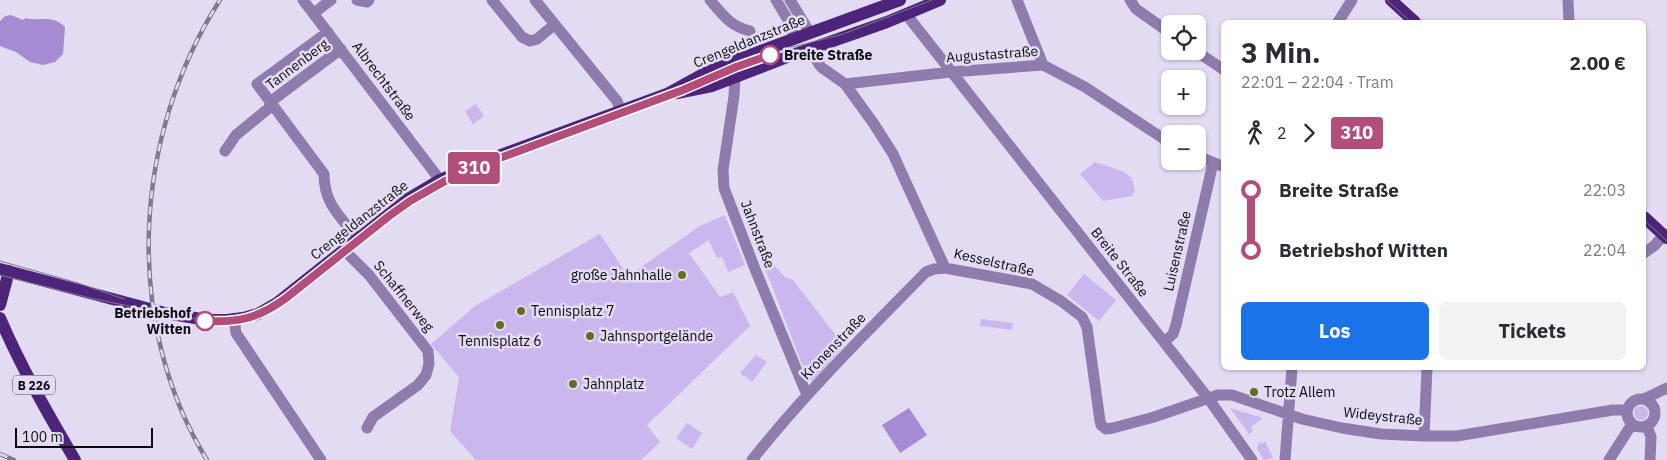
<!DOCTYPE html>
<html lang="de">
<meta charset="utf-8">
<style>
:root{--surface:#fff;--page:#f2f2f3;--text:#2b2b33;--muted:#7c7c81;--accent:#1a73e8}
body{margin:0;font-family:"IBM Plex Sans",sans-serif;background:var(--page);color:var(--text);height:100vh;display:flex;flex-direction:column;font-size:19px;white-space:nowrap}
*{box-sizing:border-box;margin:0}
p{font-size:16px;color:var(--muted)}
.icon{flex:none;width:28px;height:28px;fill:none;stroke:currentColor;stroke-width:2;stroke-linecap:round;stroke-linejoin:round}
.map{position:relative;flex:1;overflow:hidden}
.panel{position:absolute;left:1221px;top:20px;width:425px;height:350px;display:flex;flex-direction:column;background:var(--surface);border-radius:8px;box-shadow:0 1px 4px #0004}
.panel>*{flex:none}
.badge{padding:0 10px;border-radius:4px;font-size:18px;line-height:32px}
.fabs{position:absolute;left:1161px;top:15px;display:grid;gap:10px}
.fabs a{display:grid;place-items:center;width:45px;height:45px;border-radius:8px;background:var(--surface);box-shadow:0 1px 4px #0004;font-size:25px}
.scale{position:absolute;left:15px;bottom:12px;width:138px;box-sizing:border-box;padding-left:5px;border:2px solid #0c0a11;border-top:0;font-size:14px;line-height:18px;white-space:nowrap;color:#0c0a11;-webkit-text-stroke:4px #e3dbf2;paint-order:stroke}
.map>.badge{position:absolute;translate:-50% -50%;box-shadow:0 0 0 2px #fff}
.legs{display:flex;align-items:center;gap:8px;height:55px;padding:0 20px;font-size:16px}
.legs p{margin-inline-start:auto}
.overview{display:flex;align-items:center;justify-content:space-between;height:85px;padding:0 20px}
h1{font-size:28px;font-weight:700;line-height:38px}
.cta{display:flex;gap:10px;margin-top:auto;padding:10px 20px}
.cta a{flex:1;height:58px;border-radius:8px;background:var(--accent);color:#fff;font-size:20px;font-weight:700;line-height:58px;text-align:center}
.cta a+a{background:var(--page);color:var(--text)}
ul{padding:0 20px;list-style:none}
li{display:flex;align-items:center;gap:18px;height:60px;font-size:19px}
li i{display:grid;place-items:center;width:8px;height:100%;margin:0 6px;background:currentColor}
li i::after{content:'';width:12px;height:12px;margin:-6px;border:4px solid;border-radius:50%;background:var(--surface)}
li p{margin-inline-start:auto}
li:first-child i{background:linear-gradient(#0000 50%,currentColor 0)}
li:last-child i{background:linear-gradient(currentColor 50%,#0000 0)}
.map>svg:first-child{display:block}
.green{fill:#cab7ed}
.water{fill:#a58bd1}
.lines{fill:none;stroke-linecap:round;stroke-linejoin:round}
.minor{stroke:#8d7cac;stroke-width:11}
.major{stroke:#4c257b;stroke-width:12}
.tram{stroke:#807b8b;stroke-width:1}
.rail-casing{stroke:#807b8b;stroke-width:4.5}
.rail{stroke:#e3dbf2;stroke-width:2.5;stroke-dasharray:8;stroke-linecap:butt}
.line-1-casing{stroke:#fff;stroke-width:11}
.line-1{stroke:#b14e7a;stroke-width:8}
.stop-1-dot{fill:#fff;stroke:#b14e7a;stroke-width:2.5}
.poi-dot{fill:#5e7120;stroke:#e3dbf2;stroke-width:2}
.labels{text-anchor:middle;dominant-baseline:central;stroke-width:5;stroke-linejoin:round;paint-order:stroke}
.shield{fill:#e3dbf2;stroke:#4c4954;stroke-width:1}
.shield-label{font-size:12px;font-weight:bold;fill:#0c0a11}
.street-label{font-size:14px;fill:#0c0a11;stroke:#e3dbf2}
.stop-label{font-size:14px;font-weight:bold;fill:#0c0a11;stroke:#e3dbf2;text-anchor:start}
.poi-label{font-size:14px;fill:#0c0a11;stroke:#e3dbf2;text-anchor:start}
</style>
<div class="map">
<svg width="1667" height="460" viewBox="0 0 1667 460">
<rect width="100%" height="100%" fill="#e3dbf2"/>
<path class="green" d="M476 104 484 116 473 124 465 111Z
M1095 162 1122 171 1132 178 1135 191 1132 196 1103 201 1080 174Z
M725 215 745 265 728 272 722 257 717 258 709 240 689 253 720 297 733 292 750 326 647 425 660 442 641 460H476L450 431 459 377 431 344 475 306 600 234 628 276 700 226Z
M774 265 785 277 793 280 844 346 814 379 809 382 766 271Z
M1084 274 1116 300 1099 321 1067 295Z
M981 319 1013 323 1012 330 980 326Z
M756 355 767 362 752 382 740 373Z
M1634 413a7 7 0 1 1 14 0a7 7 0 1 1-14 0Z
M1230 408 1263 418 1251 427 1253 431 1249 434Z
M687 423 702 433 692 449 676 438Z
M1260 441 1262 444 1265 441 1273 458 1264 460 1257 449Z"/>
<path class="water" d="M11 15 23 20 26 18C42 22 51 14 65 27L63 54 55 62 43 65 30 62 16 52 0 46V21L5 16Z
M909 408 927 435 900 453 882 425Z"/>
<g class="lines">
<path class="minor" d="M303 0 440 180
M357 0 367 2 369 0
M492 0 522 37 530 41 537 39 554 25
M535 0 617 101 621 112
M710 0C723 15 730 26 750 31
M776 0 788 20 795 38
M790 0 810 33
M1017 0 1043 65
M1130 0 1136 9 1170 33
M1568 0 1569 22
M314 13 331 0
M906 14 1208 398 1252 460
M1338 22 1352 0
M328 32 257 84 324 174C324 204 340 216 358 239
M809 49 821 67 845 84 874 124 893 154 945 268
M1196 51 1224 70
M735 76 734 96 723 170 724 188 755 269 807 395
M845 84 951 72 1043 65 1085 87 1170 143
M225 151 236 135 269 108 270 102 341 49
M1198 156 1224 167
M344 250 369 275 428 351 429 364 426 375 418 385 373 417 367 428
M1644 253 1654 246 1664 235
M234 319 236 333 321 460
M1164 342 1173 334 1176 325 1213 163
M1627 413a14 14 0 1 1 28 0a14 14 0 1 1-28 0Z
M1644 399 1667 388
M1647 426 1651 437 1650 460
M1424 436 1427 368
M752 460C805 393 866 333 926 272L934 269 945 268 1032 284 1061 301 1082 317 1087 327 1100 421 1101 425 1106 429 1113 428 1154 417 1218 395H1232L1302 419 1342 428 1381 434 1424 436H1457L1613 410H1627
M1285 460 1292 368
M1609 460 1632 424"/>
<path class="major" d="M1391 0 1415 22
M677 93 712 86 790 56 887 22 940 0
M1644 217 1667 238
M0 269 165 313 207 320H227L243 318 258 314 277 303 408 199 440 180 482 162 667 94 705 73 736 60 900 0
M0 305 9 271
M0 318C21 367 48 414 75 460"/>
<path class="tram" d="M1387 0 1411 22
M1644 220 1667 241
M0 261 78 283 124 299
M0 275 94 299 205 321 231 322 255 316 264 312 286 298 410 201 456 175 683 90 736 67 785 49 843 34 932 0"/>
<g class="rail-casing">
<path id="rail" d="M0 454 14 460
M207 460C122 321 133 136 220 0"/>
</g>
<use href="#rail" class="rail"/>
</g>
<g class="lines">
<g class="line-1-casing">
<path id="line-1" d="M205 321C238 323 259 318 286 298L389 216 410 201 445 181 492 161 683 90 736 67 770 55"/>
</g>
<use href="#line-1" class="line-1"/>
</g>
<g class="stop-1-dot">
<circle cx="770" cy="55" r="9"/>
<circle cx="205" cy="321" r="9"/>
</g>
<g class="poi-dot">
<circle cx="682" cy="275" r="5"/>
<circle cx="521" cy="311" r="5"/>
<circle cx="500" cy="325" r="5"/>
<circle cx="590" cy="336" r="5"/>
<circle cx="573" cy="384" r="5"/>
<circle cx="1254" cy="392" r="5"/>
</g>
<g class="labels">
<rect class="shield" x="13" y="375.5" width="42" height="19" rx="4"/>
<g class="shield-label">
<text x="34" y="385">B 226</text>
</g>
<g class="street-label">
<text transform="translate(749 41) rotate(-22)">Crengeldanzstraße</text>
<text transform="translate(992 54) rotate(-4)">Augustastraße</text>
<text transform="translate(297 64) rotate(-37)">Tannenberg</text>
<text transform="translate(384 81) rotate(53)">Albrechtstraße</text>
<text transform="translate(359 220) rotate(-38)">Crengeldanzstraße</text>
<text transform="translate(758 234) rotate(69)">Jahnstraße</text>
<text transform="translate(1177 251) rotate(-77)">Luisenstraße</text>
<text transform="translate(994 262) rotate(13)">Kesselstraße</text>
<text transform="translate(1120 262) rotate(52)">Breite Straße</text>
<text transform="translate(404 296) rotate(51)">Schaffnerweg</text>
<text transform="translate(833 346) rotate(-46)">Kronenstraße</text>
<text transform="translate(1383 416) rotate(6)">Wideystraße</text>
</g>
<g class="stop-label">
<text x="784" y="55">Breite Straße</text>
<text x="191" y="313" text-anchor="end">Betriebshof<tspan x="191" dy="16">Witten</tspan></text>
</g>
<g class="poi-label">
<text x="672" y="275" text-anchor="end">große Jahnhalle</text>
<text x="531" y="311">Tennisplatz 7</text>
<text x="600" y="336">Jahnsportgelände</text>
<text x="500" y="341" text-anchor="middle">Tennisplatz 6</text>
<text x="583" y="384">Jahnplatz</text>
<text x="1264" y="392">Trotz Allem</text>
</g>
</g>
</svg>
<div class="fabs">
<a><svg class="icon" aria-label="locate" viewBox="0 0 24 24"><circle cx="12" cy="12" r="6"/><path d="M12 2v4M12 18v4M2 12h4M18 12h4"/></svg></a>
<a>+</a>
<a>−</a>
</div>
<div class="scale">100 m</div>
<b class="badge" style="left:474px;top:168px;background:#b14e7a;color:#fff">310</b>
<section class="panel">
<div class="overview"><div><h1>3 Min.</h1><p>22:01 – 22:04 · Tram</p></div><b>2.00 €</b></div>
<div class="legs"><svg class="icon" aria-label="walk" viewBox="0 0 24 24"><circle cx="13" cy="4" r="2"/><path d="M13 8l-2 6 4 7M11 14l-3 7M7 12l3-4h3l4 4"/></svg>2<svg class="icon" aria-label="forward" viewBox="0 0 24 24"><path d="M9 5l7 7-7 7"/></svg><b class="badge" style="background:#b14e7a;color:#fff">310</b></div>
<ul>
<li><i style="color:#b14e7a"></i><b>Breite Straße</b><p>22:03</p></li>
<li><i style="color:#b14e7a"></i><b>Betriebshof Witten</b><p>22:04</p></li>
</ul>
<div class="cta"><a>Los</a><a>Tickets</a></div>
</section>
</div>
